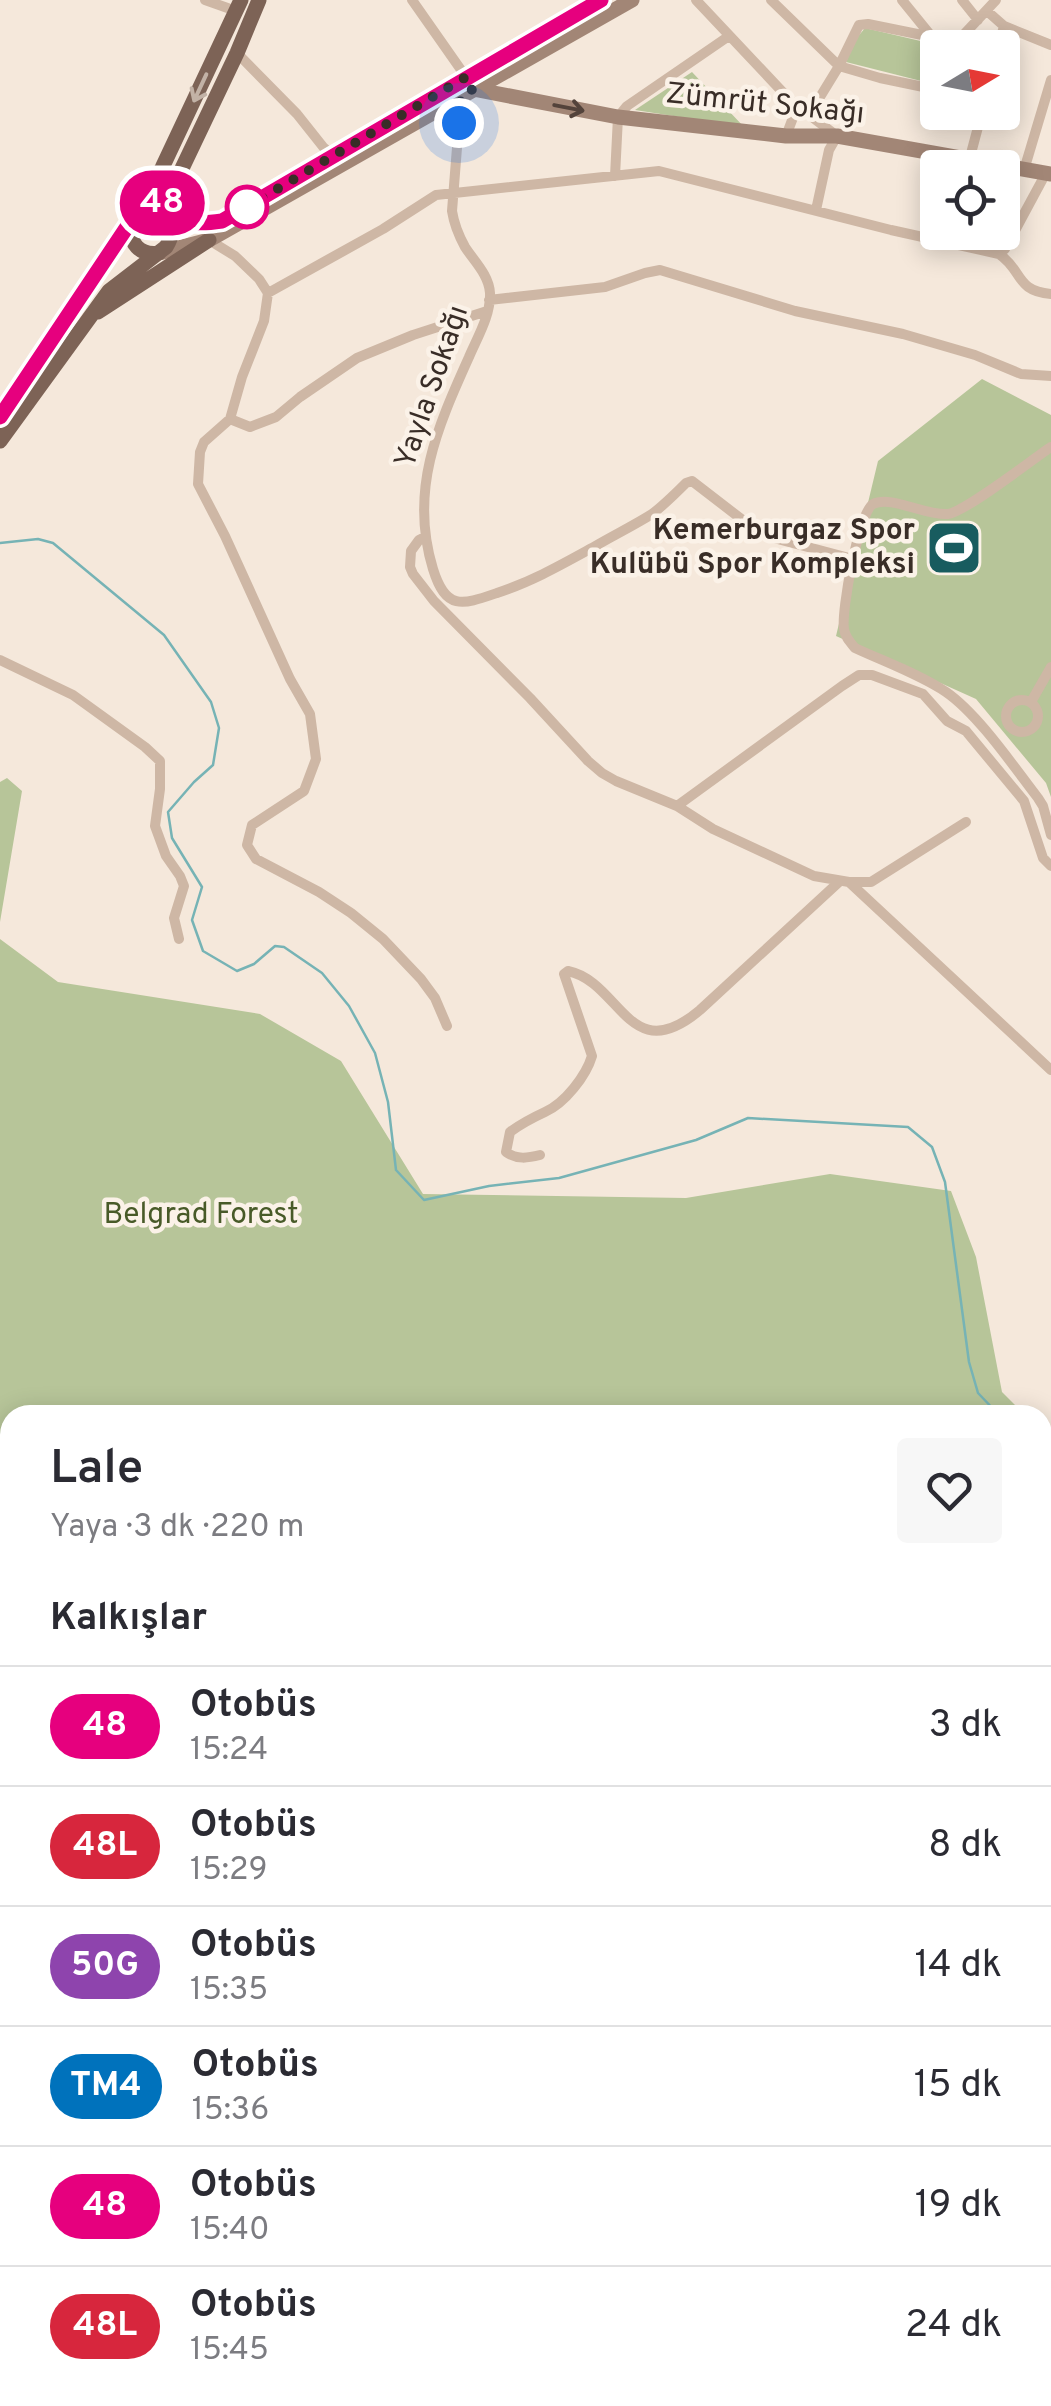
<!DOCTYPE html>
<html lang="tr">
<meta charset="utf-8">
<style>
:root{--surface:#fff;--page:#f7f7f7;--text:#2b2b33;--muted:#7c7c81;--line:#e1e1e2}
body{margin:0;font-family:Overpass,sans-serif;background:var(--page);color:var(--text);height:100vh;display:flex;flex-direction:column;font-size:38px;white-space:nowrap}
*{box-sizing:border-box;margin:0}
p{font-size:32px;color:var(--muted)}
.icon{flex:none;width:55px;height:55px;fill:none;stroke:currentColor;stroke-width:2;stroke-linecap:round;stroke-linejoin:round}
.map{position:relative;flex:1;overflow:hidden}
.details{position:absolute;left:0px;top:1405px;width:1052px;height:1002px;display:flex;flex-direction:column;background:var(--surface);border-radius:30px 30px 0 0;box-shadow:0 5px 25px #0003}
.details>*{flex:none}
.badge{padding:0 20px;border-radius:32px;font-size:35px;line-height:65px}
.needle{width:65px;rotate:80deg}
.fabs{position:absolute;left:920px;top:30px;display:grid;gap:20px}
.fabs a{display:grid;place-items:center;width:100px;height:100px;border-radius:10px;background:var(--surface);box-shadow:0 5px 25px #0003;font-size:50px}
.you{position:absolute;width:50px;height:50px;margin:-25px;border:8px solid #fff;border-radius:50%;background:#1a73e8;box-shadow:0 0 0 15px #1a73e833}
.map>.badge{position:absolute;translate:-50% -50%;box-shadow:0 0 0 5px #fff}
h2{padding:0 50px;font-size:38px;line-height:90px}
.round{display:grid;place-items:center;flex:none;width:105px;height:105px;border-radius:10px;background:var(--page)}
.headline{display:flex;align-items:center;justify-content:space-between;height:170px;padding:0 50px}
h1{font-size:48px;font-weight:600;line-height:75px}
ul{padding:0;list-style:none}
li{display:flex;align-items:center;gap:30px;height:120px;padding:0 50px;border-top:2px solid var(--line)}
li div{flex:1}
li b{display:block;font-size:38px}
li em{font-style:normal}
li .badge{min-width:110px;font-weight:700;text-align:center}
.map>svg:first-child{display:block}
.green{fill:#b7c599}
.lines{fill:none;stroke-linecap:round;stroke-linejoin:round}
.stream{stroke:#76b3b5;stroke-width:2.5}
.street{stroke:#ceb7a5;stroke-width:10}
.secondary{stroke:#a28676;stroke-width:15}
.primary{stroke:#7d6356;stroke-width:15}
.oneway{stroke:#c2b2a6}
.oneway2{stroke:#53433b}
.line-casing{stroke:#fff;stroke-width:22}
.line{stroke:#e6007e;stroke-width:15}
.walk{stroke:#392d27;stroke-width:10;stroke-dasharray:0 18}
.stop-dot{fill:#fff;stroke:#e6007e;stroke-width:5}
.labels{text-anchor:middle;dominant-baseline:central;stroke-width:9;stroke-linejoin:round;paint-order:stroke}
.street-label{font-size:30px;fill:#392d27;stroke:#fbf2e8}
.poi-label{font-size:30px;font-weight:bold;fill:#392d27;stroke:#fbf2e8;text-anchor:end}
.park-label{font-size:30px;fill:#485a28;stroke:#fbf2e8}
</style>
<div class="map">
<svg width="1051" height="2406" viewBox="0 0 1051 2406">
<rect width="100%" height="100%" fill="#f5e8db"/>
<path class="green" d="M865 28 946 47 938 48 937 85 846 62 855 40Z
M692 72 744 127 635 110Z
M982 379 1051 415V797L1046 783 976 699 836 636 878 461Z
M7 778 22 791 0 922V782Z
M0 939 58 982 260 1014 341 1061 423 1194 686 1198 830 1174 951 1191 976 1257 1002 1392 1025 1415H10V1484L0 1474Z
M1043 1432 1051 1441V1618L1043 1625Z
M1043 1695H1051V1898L1043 1899Z
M0 2353 10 2356V2398H187L161 2406H0Z"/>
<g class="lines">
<path class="stream" d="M0 543 38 539 53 543 164 635 211 702 219 728 213 765 194 782 168 812 172 838 202 887 192 920 203 951 237 971 254 964 275 946 284 947 322 973 349 1006 375 1053 388 1102 396 1170 424 1200 489 1186 559 1178 696 1140 748 1118 908 1127 932 1147 945 1182 969 1362 978 1393 999 1415
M1042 1459 1051 1466"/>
<path class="street" d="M205 0 236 11
M412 0 466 77
M696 0 791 101 837 136 829 150 816 210
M771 0 839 66 880 78 938 90
M902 0 932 37 954 45 996 0
M962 0 978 20
M987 11 1004 26 1051 45
M998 48 1004 26
M237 53 297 114 324 148 334 156
M461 97 452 211C454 224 459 236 465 247 474 261 489 275 490 293 491 315 477 338 469 357 437 428 409 491 433 569 446 611 462 605 497 593 531 582 561 565 592 548 612 536 633 526 652 514 664 505 675 494 686 483L692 481 753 528 770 537 853 559
M809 115 839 66 859 25 868 24 932 37
M786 136 794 115 791 101
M969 161 982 112
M1024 170 1051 80
M615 176 618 117 627 106 729 36
M209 240 235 256 259 279 268 293 264 321 242 377 230 419 204 442 200 452 198 484 225 536 290 679 310 714 316 759 304 791 252 825 247 845 256 859 319 892 351 913 383 939 421 979 435 998 447 1026
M999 254C1023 270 1015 291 1051 294
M268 293 383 229 436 195 659 171 891 230 999 254 1005 249 1046 173
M489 300 605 287 645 273 660 270 795 311 903 334 975 355 1021 374 1051 376
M230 419 250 427 276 417 300 397 357 358 413 335 487 311
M1051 447C1033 459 965 512 948 514 926 516 891 495 873 504 859 512 841 611 844 629 845 637 850 642 855 648 885 662 919 674 946 692 978 714 1014 767 1038 798L1043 806 1051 835
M425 537 419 540 411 551 410 567 413 574 434 601 530 698 588 761 602 773 616 781 677 806 713 829 814 876 849 882 1051 1070
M0 660 73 695 145 747 160 761V789L155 826 166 856 180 876 184 886 174 918 179 939
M1006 716a16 16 0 1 1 32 0a16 16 0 1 1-32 0Z
M1031 702 1051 667
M677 806 842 686 859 675H872L923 694 947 721 966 731 1024 801 1043 858 1051 866
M850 882H871L966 822
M540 1155C528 1158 517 1160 506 1152L510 1132C522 1123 532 1118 545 1112 565 1103 586 1076 592 1056L564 974 568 971C621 982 629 1070 700 1010L840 881"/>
<path class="secondary" d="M466 77 473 89 618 117 786 136H837L1051 174
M175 214 192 224 222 221 601 0
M159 253 209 240 632 0"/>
<path class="primary" d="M159 253C118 259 124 197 167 204L175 214
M98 312 209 240
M0 417 116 245 162 168 241 0
M0 441 109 291 166 247C179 226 173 202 177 179L237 53 259 0
M0 1530 10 1554
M0 2159 10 2136"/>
</g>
<defs><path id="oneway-shaft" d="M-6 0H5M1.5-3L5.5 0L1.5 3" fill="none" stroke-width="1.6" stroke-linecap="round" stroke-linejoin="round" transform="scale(2.5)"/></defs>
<use class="oneway" href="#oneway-shaft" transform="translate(200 88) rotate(115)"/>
<use class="oneway2" href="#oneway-shaft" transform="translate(569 108) rotate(11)"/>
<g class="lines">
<g class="line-casing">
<path id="line" d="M0 417 133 218C143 208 151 200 166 204 186 225 195 225 222 221L601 0"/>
</g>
<use href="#line" class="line"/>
<path class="walk" d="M247 207 466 77 473 89 461 96 459 123"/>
</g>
<defs>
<g id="stadium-square" transform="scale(2.875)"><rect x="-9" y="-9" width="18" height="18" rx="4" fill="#185c5f" stroke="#fbf2e8"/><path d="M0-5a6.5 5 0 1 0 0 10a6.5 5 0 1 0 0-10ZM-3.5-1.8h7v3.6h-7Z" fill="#fff"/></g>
</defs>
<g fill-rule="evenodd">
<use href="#stadium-square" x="954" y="548"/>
</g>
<circle class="stop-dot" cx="247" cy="207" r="20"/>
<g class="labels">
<g class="street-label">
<text transform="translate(765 105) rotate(6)">Zümrüt Sokağı</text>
<text transform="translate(433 387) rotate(-71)">Yayla Sokağı</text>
</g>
<g class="poi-label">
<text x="915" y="531">Kemerburgaz Spor<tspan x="915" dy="34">Kulübü Spor Kompleksi</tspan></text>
</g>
<g class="park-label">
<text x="201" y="1215">Belgrad Forest</text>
</g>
</g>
</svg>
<div class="fabs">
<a><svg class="needle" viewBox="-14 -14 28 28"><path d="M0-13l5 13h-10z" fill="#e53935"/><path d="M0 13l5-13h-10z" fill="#7c7c81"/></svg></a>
<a><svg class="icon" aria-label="locate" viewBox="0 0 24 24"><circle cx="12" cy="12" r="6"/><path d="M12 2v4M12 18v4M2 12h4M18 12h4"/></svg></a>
</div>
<div class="you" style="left:459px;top:123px"></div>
<b class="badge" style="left:162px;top:203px;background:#e6007e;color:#fff">48</b>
<section class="details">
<div class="headline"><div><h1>Lale</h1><p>Yaya · 3 dk · 220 m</p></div><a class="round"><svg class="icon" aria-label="heart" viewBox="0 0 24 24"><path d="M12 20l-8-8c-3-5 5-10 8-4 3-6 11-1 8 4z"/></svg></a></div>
<h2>Kalkışlar</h2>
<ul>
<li><span class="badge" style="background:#e6007e;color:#fff">48</span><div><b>Otobüs</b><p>15:24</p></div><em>3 dk</em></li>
<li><span class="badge" style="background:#d7263d;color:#fff">48L</span><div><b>Otobüs</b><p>15:29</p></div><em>8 dk</em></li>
<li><span class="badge" style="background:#8e44ad;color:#fff">50G</span><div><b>Otobüs</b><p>15:35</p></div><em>14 dk</em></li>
<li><span class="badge" style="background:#0072bc;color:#fff">TM4</span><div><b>Otobüs</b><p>15:36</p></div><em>15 dk</em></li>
<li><span class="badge" style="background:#e6007e;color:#fff">48</span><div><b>Otobüs</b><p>15:40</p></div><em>19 dk</em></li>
<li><span class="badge" style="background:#d7263d;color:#fff">48L</span><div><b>Otobüs</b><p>15:45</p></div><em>24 dk</em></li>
</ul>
</section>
</div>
